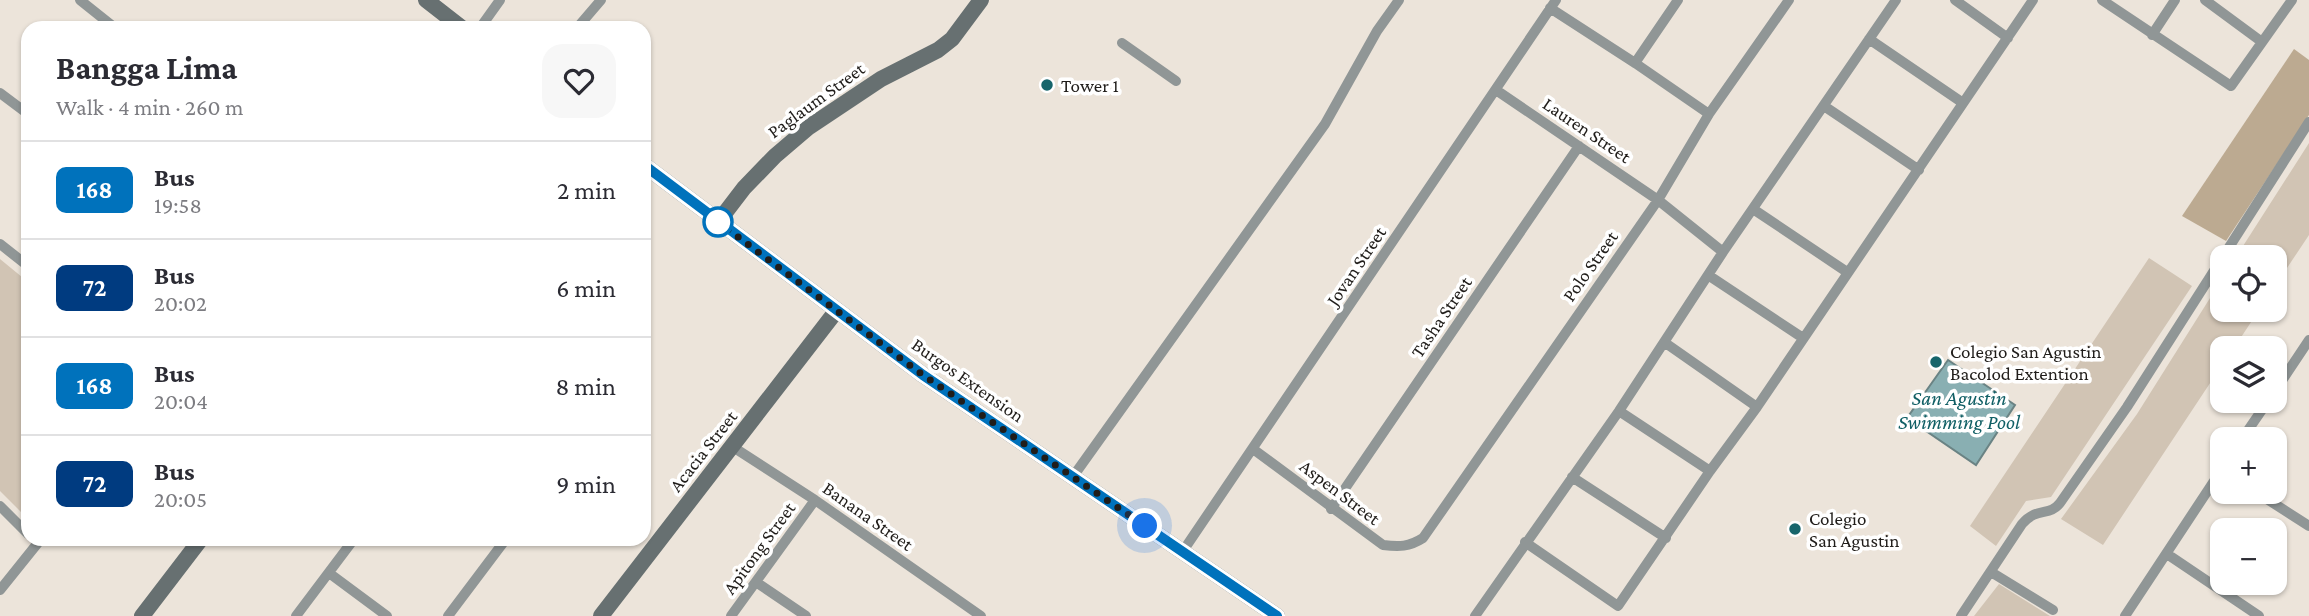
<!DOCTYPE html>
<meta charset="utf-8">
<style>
:root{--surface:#fff;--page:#f7f7f7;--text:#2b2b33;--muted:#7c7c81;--line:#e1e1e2}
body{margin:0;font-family:"Crimson Pro",serif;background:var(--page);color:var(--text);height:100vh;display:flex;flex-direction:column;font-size:26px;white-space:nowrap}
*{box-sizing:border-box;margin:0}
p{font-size:23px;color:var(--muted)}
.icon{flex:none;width:38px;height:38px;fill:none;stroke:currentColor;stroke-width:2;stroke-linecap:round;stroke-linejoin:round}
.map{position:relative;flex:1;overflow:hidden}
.panel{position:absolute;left:21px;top:21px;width:630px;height:525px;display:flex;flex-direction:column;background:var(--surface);border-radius:21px;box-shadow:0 2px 5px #0004}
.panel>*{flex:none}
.badge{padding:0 14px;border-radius:10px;font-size:24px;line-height:46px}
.tools{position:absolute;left:2210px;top:245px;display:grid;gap:14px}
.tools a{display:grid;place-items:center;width:77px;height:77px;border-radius:14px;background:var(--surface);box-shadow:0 2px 5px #0004;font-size:35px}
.you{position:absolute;width:35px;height:35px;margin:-18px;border:5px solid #fff;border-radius:50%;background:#1a73e8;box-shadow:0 0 0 10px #1a73e833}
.map>.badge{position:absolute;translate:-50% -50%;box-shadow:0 0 0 4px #fff}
.round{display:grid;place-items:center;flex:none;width:74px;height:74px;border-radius:21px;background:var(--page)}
.headline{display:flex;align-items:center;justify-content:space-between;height:119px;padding:0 35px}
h1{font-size:33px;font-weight:700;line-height:52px}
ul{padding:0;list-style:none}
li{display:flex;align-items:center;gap:21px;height:98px;padding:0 35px;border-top:2px solid var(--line)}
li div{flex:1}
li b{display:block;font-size:26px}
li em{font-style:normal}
li .badge{min-width:77px;font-weight:700;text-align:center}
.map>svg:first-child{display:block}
.green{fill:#d1c4b4}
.forest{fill:#bcaa91}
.water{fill:#89afb2;stroke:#6a8384;stroke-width:2}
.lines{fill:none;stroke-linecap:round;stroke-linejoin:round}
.street{stroke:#909696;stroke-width:10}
.secondary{stroke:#677071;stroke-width:16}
.line-casing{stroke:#fff;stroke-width:16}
.line{stroke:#0072bc;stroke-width:10}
.walk{stroke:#201d1a;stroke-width:7;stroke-dasharray:0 12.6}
.poi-dot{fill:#17656b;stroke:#fff;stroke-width:2.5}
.stop-dot{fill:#fff;stroke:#0072bc;stroke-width:3.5}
.labels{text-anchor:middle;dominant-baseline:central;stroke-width:7;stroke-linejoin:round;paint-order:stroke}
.poi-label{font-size:19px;fill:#201d1a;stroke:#fff;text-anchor:start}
.street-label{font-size:19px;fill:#201d1a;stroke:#fff}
.water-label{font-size:21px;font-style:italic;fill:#105f65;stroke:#fff}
</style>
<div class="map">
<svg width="2309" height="616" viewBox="0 0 2309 616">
<rect width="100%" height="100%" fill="#ece4da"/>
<path class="green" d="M2309 143V235L2275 286V257H2236Z
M2149 258 2192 286 2051 497 2026 501 1996 546 1970 526Z
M0 259 28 282V519L0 491Z
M2222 279V310H2259L2234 348H2222V365L2103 545 2061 519 2137 414Z
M1999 584 2050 616H1974Z"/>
<path class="forest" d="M2294 49 2309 60V115L2226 241 2182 216Z"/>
<path class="water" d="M1948 360 2015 405 1976 465 1907 418Z"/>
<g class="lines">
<path class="street" d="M80 0 115 28
M1955 0 2008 38
M2102 0 2231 86 2292 0
M2205 0 2262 42
M1550 8 1635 63 1709 114
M480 28 500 0
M577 28 601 0
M2152 35 2175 0
M1869 39 1963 103
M1122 43 1176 81
M1635 63 1678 0
M1496 90 1658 200 1723 252
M0 93 28 114
M1824 106 1919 170
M1753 209 1847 272
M0 244 28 266
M1708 275 1803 338
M1664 342 1757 407
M644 344V355
M2275 391 2309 340
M1619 411 1710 471
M2242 439 2268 401
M733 447 815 500 981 616
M1253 449 1383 545C1399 547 1409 547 1423 538L1658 200 1709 114 1789 0
M1572 477 1666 538
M1072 478 1325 124 1377 31 1399 0
M2256 492 2309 526
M0 506 28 534
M1331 509 1579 146
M1525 542 1618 606 1710 471 1757 407 2033 0
M1183 551 1556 0
M2167 554 2259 616
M1991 572 2053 610
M329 573 387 616
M756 582 806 616
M0 590 41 539
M296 616 354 539
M448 616 506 539
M731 616 815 500
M1475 616 1619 411 1723 252 1896 0
M1961 616 2022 524C2038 506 2049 517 2060 503L2127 407 2309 122
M2125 616 2222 469"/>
<path class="secondary" d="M426 0 462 28
M644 165 923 375 1277 616
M718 222 744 188 775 156 809 127 881 79 938 50 952 39 981 0
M142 616 201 539
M601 616 837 310"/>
</g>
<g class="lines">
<g class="line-casing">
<path id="line" d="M644 165 923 375 1277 616"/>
</g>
<use href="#line" class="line"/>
<path class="walk" d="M718 222 923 375 1145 526"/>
</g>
<g class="poi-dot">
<circle cx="1047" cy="85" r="7"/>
<circle cx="1936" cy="362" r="7"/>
<circle cx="1795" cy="529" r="7"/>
</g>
<circle class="stop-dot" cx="718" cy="222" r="14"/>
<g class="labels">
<g class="poi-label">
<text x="1061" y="85">Tower 1</text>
<text x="1950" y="351">Colegio San Agustin<tspan x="1950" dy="22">Bacolod Extention</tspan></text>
<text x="1809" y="518">Colegio<tspan x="1809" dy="22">San Agustin</tspan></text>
</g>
<g class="street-label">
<text transform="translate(816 100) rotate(-36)">Paglaum Street</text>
<text transform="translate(1587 130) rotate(34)">Lauren Street</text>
<text transform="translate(1356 266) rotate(-56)">Jovan Street</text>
<text transform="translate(1590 266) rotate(-55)">Polo Street</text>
<text transform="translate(1441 317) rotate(-56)">Tasha Street</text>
<text transform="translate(968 380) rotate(35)">Burgos Extension</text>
<text transform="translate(703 451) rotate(-52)">Acacia Street</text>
<text transform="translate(1340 492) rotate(37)">Aspen Street</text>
<text transform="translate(868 516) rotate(35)">Banana Street</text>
<text transform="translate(759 548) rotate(-54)">Apitong Street</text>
</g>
<g class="water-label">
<text x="1959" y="398">San Agustin<tspan x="1959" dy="24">Swimming Pool</tspan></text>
</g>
</g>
</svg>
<div class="tools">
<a><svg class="icon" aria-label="locate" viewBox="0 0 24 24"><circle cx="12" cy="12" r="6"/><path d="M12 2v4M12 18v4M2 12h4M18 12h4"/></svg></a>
<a><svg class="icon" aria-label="layers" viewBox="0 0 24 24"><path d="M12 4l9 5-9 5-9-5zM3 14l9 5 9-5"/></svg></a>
<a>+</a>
<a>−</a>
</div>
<div class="you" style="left:1145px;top:526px"></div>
<section class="panel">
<div class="headline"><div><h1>Bangga Lima</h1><p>Walk · 4 min · 260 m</p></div><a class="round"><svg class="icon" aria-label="heart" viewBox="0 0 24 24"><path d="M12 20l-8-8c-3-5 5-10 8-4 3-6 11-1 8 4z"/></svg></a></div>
<ul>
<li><span class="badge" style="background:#0072bc;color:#fff">168</span><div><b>Bus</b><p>19:58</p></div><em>2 min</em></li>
<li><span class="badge" style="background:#003b80;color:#fff">72</span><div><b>Bus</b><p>20:02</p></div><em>6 min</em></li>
<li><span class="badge" style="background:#0072bc;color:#fff">168</span><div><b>Bus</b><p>20:04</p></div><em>8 min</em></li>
<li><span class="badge" style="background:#003b80;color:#fff">72</span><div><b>Bus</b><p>20:05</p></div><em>9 min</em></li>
</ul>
</section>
</div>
